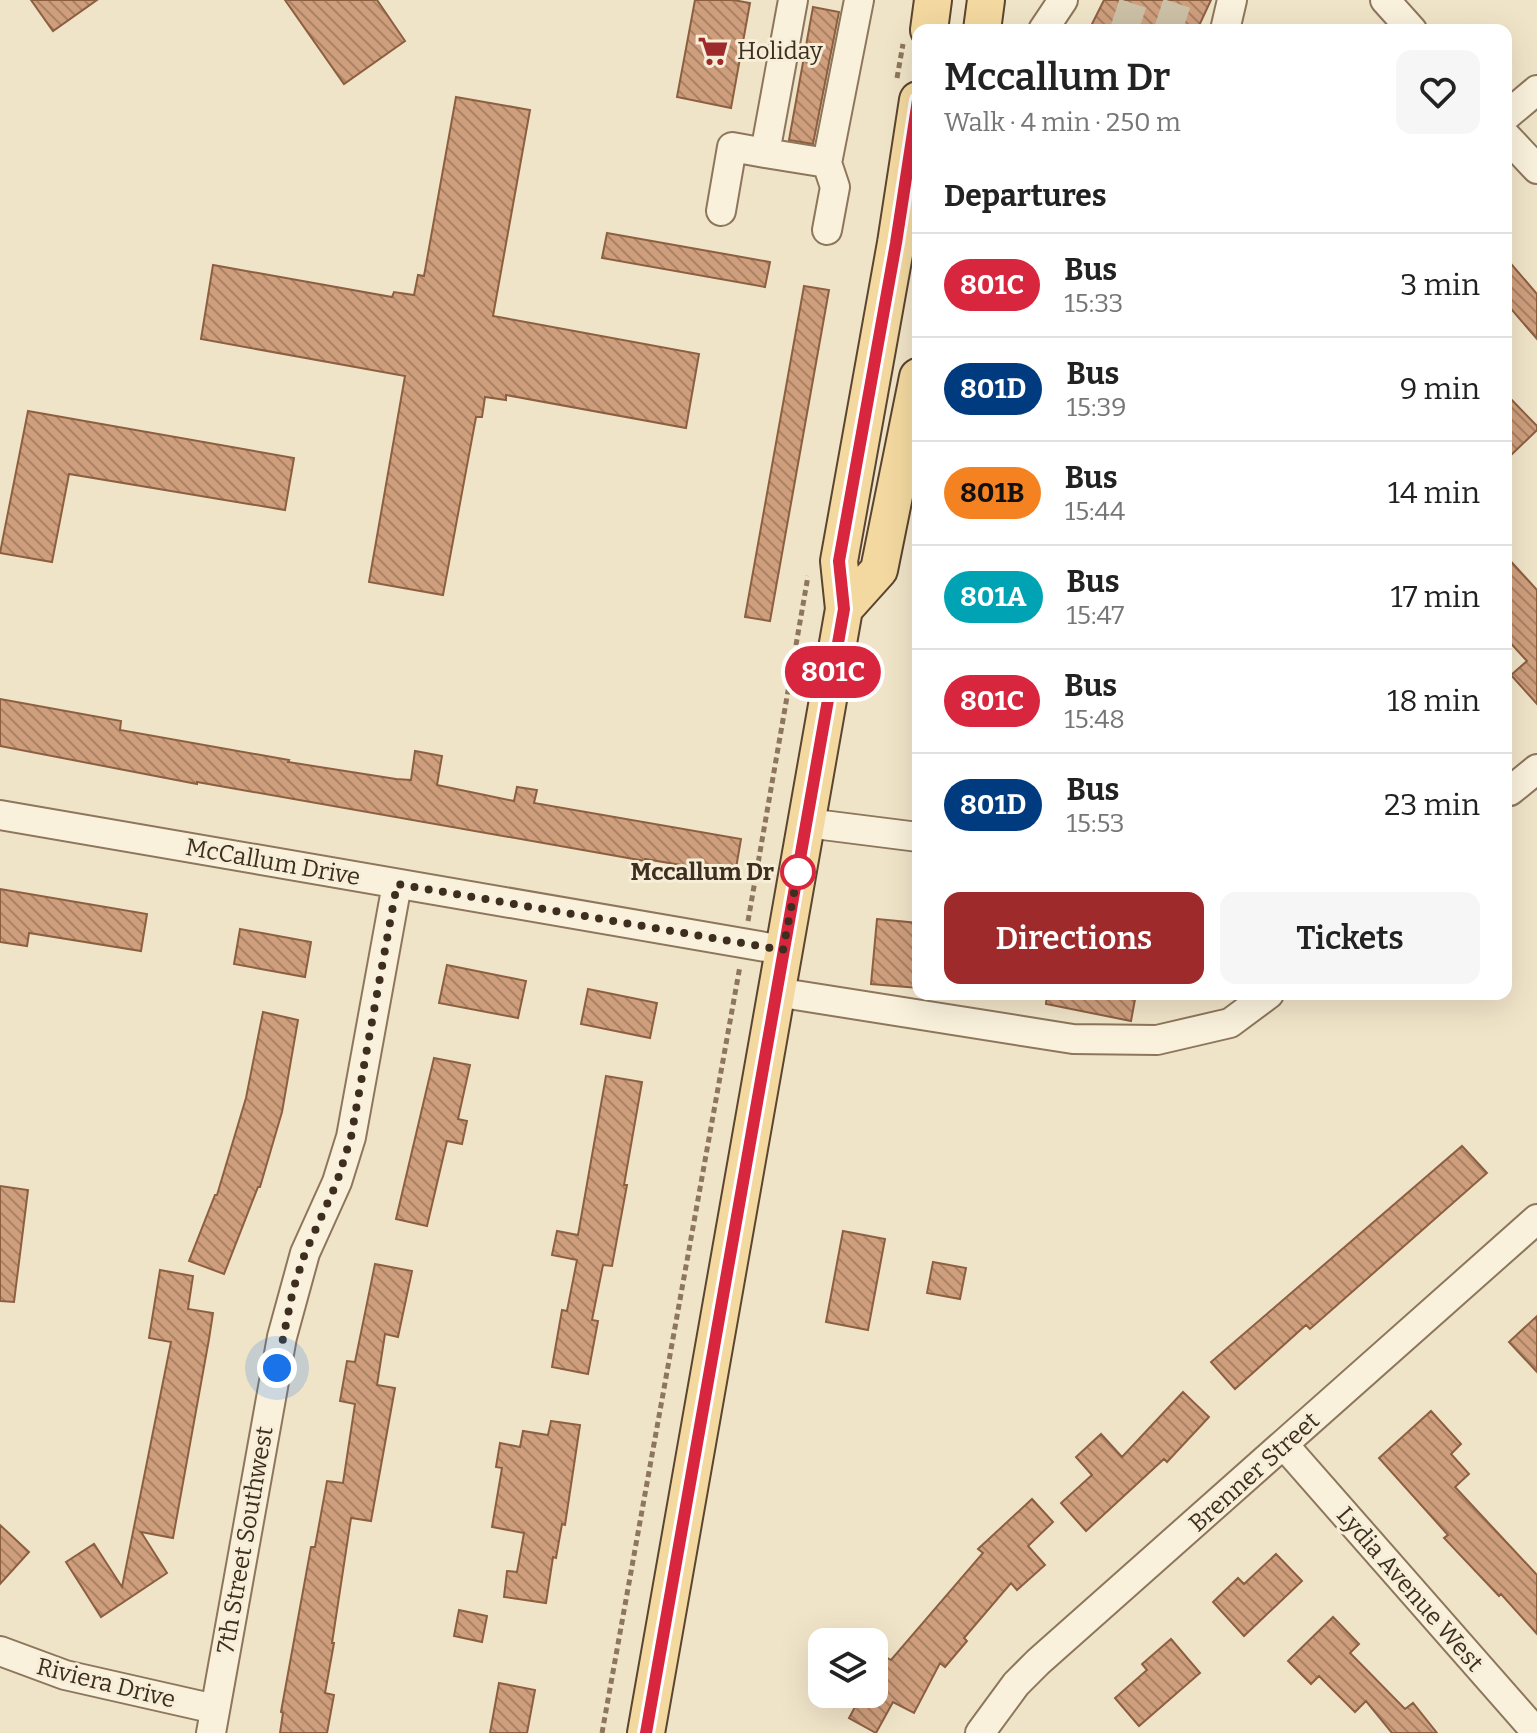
<!DOCTYPE html>
<meta charset="utf-8">
<style>
:root{--surface:#fff;--page:#f6f6f6;--text:#222;--muted:#767676;--line:#e0e0e0;--accent:#9e2a2b}
body{margin:0;font-family:Bitter,serif;background:var(--page);color:var(--text);height:100vh;display:flex;flex-direction:column;font-size:30px;white-space:nowrap}
*{box-sizing:border-box;margin:0}
p{font-size:26px;color:var(--muted)}
.icon{flex:none;width:44px;height:44px;fill:none;stroke:currentColor;stroke-width:2;stroke-linecap:round;stroke-linejoin:round}
.map{position:relative;flex:1;overflow:hidden}
.side{position:absolute;left:912px;top:24px;width:600px;height:976px;display:flex;flex-direction:column;background:var(--surface);border-radius:16px;box-shadow:0 8px 32px #0002}
.side>*{flex:none}
.badge{padding:0 16px;border-radius:26px;font-size:28px;line-height:52px}
.buttons{position:absolute;left:808px;top:1628px;display:grid;gap:16px}
.buttons a{display:grid;place-items:center;width:80px;height:80px;border-radius:16px;background:var(--surface);box-shadow:0 8px 32px #0002;font-size:40px}
.you{position:absolute;width:40px;height:40px;margin:-20px;border:6px solid #fff;border-radius:50%;background:#1a73e8;box-shadow:0 0 0 12px #1a73e833}
.map>.badge{position:absolute;translate:-50% -50%;box-shadow:0 0 0 4px #fff}
h2{padding:0 32px;font-size:30px;line-height:72px}
.round{display:grid;place-items:center;flex:none;width:84px;height:84px;border-radius:16px;background:var(--page)}
.summary{display:flex;align-items:center;justify-content:space-between;height:136px;padding:0 32px}
h1{font-size:38px;font-weight:600;line-height:60px}
.cta{display:flex;gap:16px;margin-top:auto;padding:16px 32px}
.cta a{flex:1;height:92px;border-radius:16px;background:var(--accent);color:#fff;font-size:32px;font-weight:600;line-height:92px;text-align:center}
.cta a+a{background:var(--page);color:var(--text)}
ul{padding:0;list-style:none}
li{display:flex;align-items:center;gap:24px;height:104px;padding:0 32px;border-top:2px solid var(--line)}
li div{flex:1}
li b{display:block;font-size:30px}
li em{font-style:normal}
li .badge{min-width:88px;font-weight:700;text-align:center}
.map>svg:first-child{display:block}
.building{fill:url(#building-back-hatch);stroke:#8d5f41;stroke-width:2}
.lines{fill:none;stroke-linecap:round;stroke-linejoin:round}
.minor-tunnel{stroke:#ccc0a6;stroke-width:28;stroke-dasharray:28 14;stroke-linecap:butt}
.minor-casing{stroke:#8d765c;stroke-width:32}
.major-casing{stroke:#5b4430;stroke-width:40}
.path{stroke:#8d765c;stroke-width:5;stroke-dasharray:6 4;stroke-linecap:butt}
.minor{stroke:#faf1dc;stroke-width:28}
.major{stroke:#f3d9a0;stroke-width:36}
.line-casing{stroke:#fff;stroke-width:18}
.line{stroke:#d7263d;stroke-width:12}
.walk{stroke:#3d2e20;stroke-width:8;stroke-dasharray:0 14.4}
.stop-dot{fill:#fff;stroke:#d7263d;stroke-width:4}
.labels{text-anchor:middle;dominant-baseline:central;stroke-width:6;stroke-linejoin:round;paint-order:stroke}
.poi-label{font-size:24px;fill:#3d2e20;stroke:#f7eed8;text-anchor:start}
.street-label{font-size:24px;fill:#3d2e20;stroke:#f7eed8}
.stop-label{font-size:24px;font-weight:bold;fill:#3d2e20;stroke:#f7eed8;text-anchor:end}
</style>
<div class="map">
<svg width="1537" height="1733" viewBox="0 0 1537 1733">
<defs>
<pattern id="building-back-hatch" width="6" height="6" patternUnits="userSpaceOnUse" patternTransform="scale(2)"><rect width="6" height="6" fill="#cf9f7d"/><path d="M-1 5l2 2M0 0l6 6M5-1l2 2" fill="none" stroke="#a98266"/></pattern>
</defs>
<rect width="100%" height="100%" fill="#f0e4c8"/>
<path class="building" d="M31 0H97L53 31Z
M285 0H377L405 41 344 84Z
M695 0H733L750 3 731 108 677 97Z
M1104 0H1211L1197 30H1089Z
M813 7 839 12 813 144 789 140Z
M456 97 530 110 493 316 699 354 686 428 506 395V400L485 397 482 417H476L443 595 369 582 405 376 201 339 213 265 392 297 394 292 414 295 418 275 424 276Z
M607 233 770 262 765 287 602 258Z
M1506 258 1537 294V339L1506 303Z
M804 286 829 290 770 621 745 617Z
M1506 394 1537 426V430L1506 460Z
M28 411 294 458 285 510 69 474 52 562 0 553Z
M1506 556 1537 590V704L1511 675 1527 661 1506 638Z
M0 699 121 721 120 730 289 760 288 762 396 779 411 780 415 751 442 756 437 785 514 801 517 787 537 790 534 803 741 839 735 874 645 859V861L197 782V784L0 746Z
M0 889 147 914 141 951 29 933 27 946 0 942Z
M877 919 918 923V988L871 984Z
M240 929 311 942 305 977 234 964Z
M447 965 526 981 518 1018 439 1003Z
M588 989 657 1003 650 1038 581 1024Z
M1047 994H1136L1131 1021 1046 1004Z
M263 1012 298 1020 282 1112 260 1187H258L224 1274 189 1261 215 1195H217L246 1098Z
M434 1058 470 1065 458 1119 467 1121 462 1144 447 1141 427 1226 396 1219Z
M606 1076 642 1082 624 1185H627L612 1266 603 1265 592 1320 598 1321 588 1374 552 1367 562 1310 567 1311 577 1260 552 1255 557 1231 578 1235Z
M1462 1146 1487 1173 1310 1329 1306 1325 1235 1389 1211 1362Z
M0 1186 28 1190 14 1302 0 1301Z
M843 1231 885 1239 868 1330 826 1322Z
M933 1262 966 1268 960 1299 927 1293Z
M375 1264 412 1271 398 1337 385 1334 377 1385 395 1388 371 1521 351 1518 332 1643H334L325 1693 334 1695 327 1733H280L283 1713 281 1712 311 1547H315L327 1481 343 1483 355 1404 340 1401 347 1361 355 1362Z
M160 1270 193 1276 188 1309 213 1313 209 1339 173 1538 141 1532 167 1573 101 1617 66 1562 94 1544 122 1587 171 1342 149 1338Z
M1537 1316V1372L1509 1342Z
M1183 1392 1209 1417 1167 1462 1164 1459 1086 1531 1061 1503 1092 1475 1076 1457 1101 1434 1122 1457Z
M1431 1411 1461 1444 1451 1454 1469 1474 1455 1487 1537 1575V1634L1501 1594 1499 1596 1444 1538 1448 1535 1379 1458Z
M551 1421 580 1425 565 1525 562 1524 556 1558 553 1557 546 1603 504 1597 507 1571 517 1572 524 1533 492 1527 502 1468 496 1467 500 1443 520 1447 523 1431 548 1435Z
M1032 1499 1053 1522 1028 1546 1045 1565 1017 1590 1011 1583 964 1638 967 1641 945 1667 940 1663 914 1713 893 1702 876 1733 849 1718 862 1694H874V1671L882 1655 891 1660 983 1553 978 1549Z
M0 1525 29 1552 0 1584Z
M1276 1554 1302 1581 1244 1636 1213 1602 1238 1578 1244 1584Z
M459 1610 487 1616 482 1642 454 1636Z
M1333 1617 1359 1644 1350 1653 1405 1709 1413 1703 1437 1733H1392L1366 1701 1355 1712 1319 1676 1311 1684 1288 1661Z
M1171 1639 1200 1673 1139 1726 1115 1698 1147 1670 1142 1664Z
M499 1683 535 1690 527 1733H490Z"/>
<g class="lines">
<path class="minor-tunnel" d="M1124 30 1134 0
M1168 30 1178 0"/>
<g class="minor-casing">
<path id="minor" d="M1385 0 1412 30
M1043 30 1063 0
M1225 30 1232 0
M1506 116 1537 90
M1506 136 1537 169
M765 153 827 163
M721 211 732 147 765 153 793 0
M827 230 835 187 827 163 859 0
M1510 791 1537 769
M0 815 783 950
M807 823 918 837
M776 992 1073 1039 1157 1040 1230 1023 1269 994
M1284 1445 1537 1733
M0 1651 65 1675 215 1709
M211 1733 282 1337 305 1253 337 1182 351 1137 397 884
M980 1733 1016 1684 1038 1662 1537 1219"/>
</g>
<g class="major-casing">
<path id="major" d="M929 30 933 0
M982 30 986 0
M844 609 879 570 918 377
M646 1733 844 609 839 561 896 243 918 100"/>
</g>
<path class="path" d="M897 78 903 44
M748 921 808 576
M602 1733 740 966"/>
<use href="#minor" class="minor"/>
<use href="#major" class="major"/>
</g>
<g class="lines">
<g class="line-casing">
<path id="line" d="M646 1733 844 609 839 561 896 243 918 100"/>
</g>
<use href="#line" class="line"/>
<path class="walk" d="M277 1368 293 1290 305 1253 337 1182 351 1137 397 884 783 950 798 872"/>
</g>
<defs>
<g id="supermarket-bare" transform="scale(2.4)"><path d="M-6-5.5h2.5l.6 2H6L4.5 2H-2.5L-4.4-4H-6ZM-1.5 3.2a1.3 1.3 0 1 0 .1 0ZM3 3.2a1.3 1.3 0 1 0 .1 0Z" fill="#9e2a2b" stroke="#f7eed8" stroke-width="2.5" paint-order="stroke"/></g>
</defs>
<g fill-rule="evenodd">
<use href="#supermarket-bare" x="713" y="51"/>
</g>
<circle class="stop-dot" cx="798" cy="872" r="16"/>
<g class="labels">
<g class="poi-label">
<text x="737" y="51">Holiday</text>
</g>
<g class="street-label">
<text transform="translate(273 862) rotate(10)">McCallum Drive</text>
<text transform="translate(1254 1472) rotate(-42)">Brenner Street</text>
<text transform="translate(245 1540) rotate(-80)">7th Street Southwest</text>
<text transform="translate(1410 1589) rotate(49)">Lydia Avenue West</text>
<text transform="translate(106 1683) rotate(14)">Riviera Drive</text>
</g>
<g class="stop-label">
<text x="774" y="872">Mccallum Dr</text>
</g>
</g>
</svg>
<div class="buttons">
<a><svg class="icon" aria-label="layers" viewBox="0 0 24 24"><path d="M12 4l9 5-9 5-9-5zM3 14l9 5 9-5"/></svg></a>
</div>
<div class="you" style="left:277px;top:1368px"></div>
<b class="badge" style="left:833px;top:672px;background:#d7263d;color:#fff">801C</b>
<section class="side">
<div class="summary"><div><h1>Mccallum Dr</h1><p>Walk · 4 min · 250 m</p></div><a class="round"><svg class="icon" aria-label="heart" viewBox="0 0 24 24"><path d="M12 20l-8-8c-3-5 5-10 8-4 3-6 11-1 8 4z"/></svg></a></div>
<h2>Departures</h2>
<ul>
<li><span class="badge" style="background:#d7263d;color:#fff">801C</span><div><b>Bus</b><p>15:33</p></div><em>3 min</em></li>
<li><span class="badge" style="background:#003b80;color:#fff">801D</span><div><b>Bus</b><p>15:39</p></div><em>9 min</em></li>
<li><span class="badge" style="background:#f58220;color:#111">801B</span><div><b>Bus</b><p>15:44</p></div><em>14 min</em></li>
<li><span class="badge" style="background:#00a3b4;color:#fff">801A</span><div><b>Bus</b><p>15:47</p></div><em>17 min</em></li>
<li><span class="badge" style="background:#d7263d;color:#fff">801C</span><div><b>Bus</b><p>15:48</p></div><em>18 min</em></li>
<li><span class="badge" style="background:#003b80;color:#fff">801D</span><div><b>Bus</b><p>15:53</p></div><em>23 min</em></li>
</ul>
<div class="cta"><a>Directions</a><a>Tickets</a></div>
</section>
</div>
